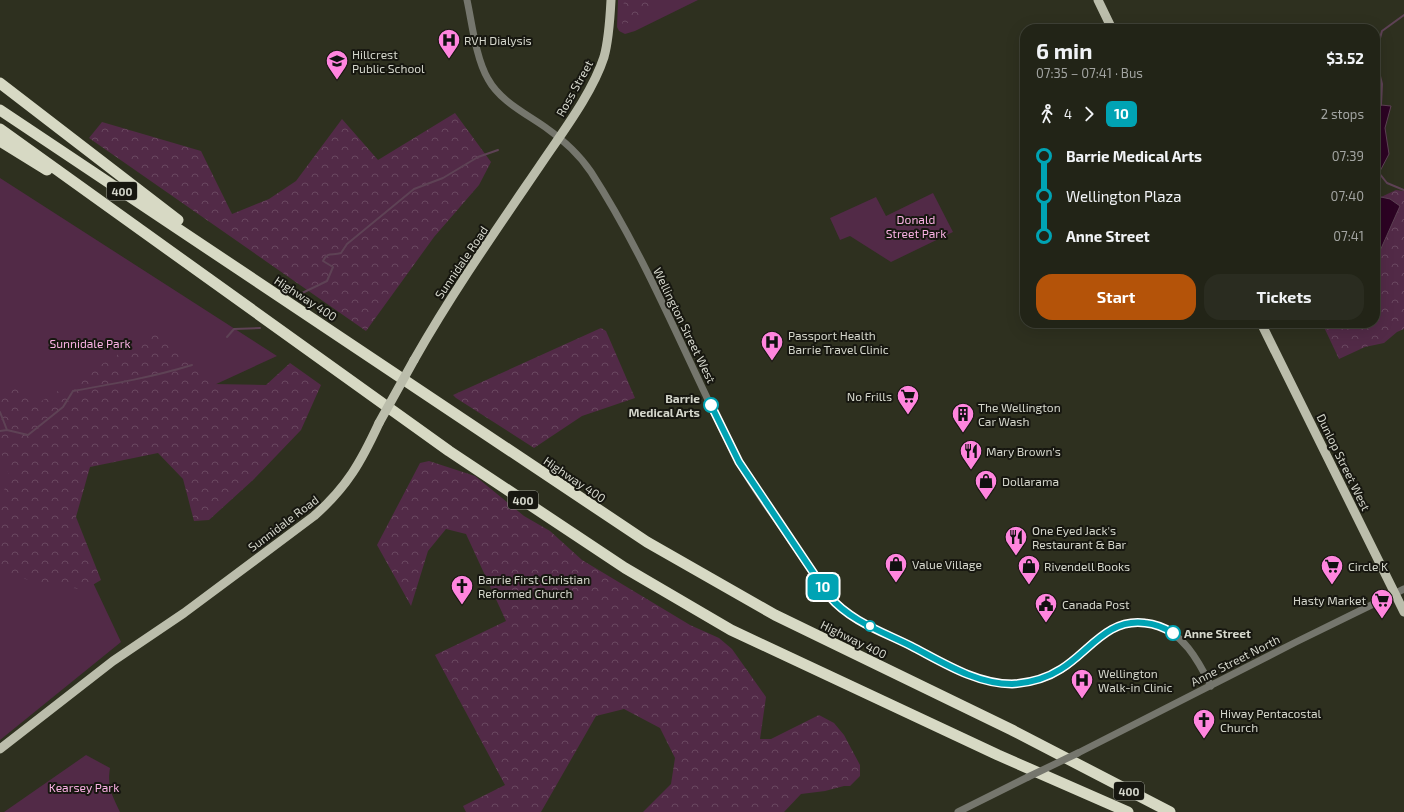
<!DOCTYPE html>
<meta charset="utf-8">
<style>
:root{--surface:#222417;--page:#2a2c20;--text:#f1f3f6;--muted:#a2a4a1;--line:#3f4136;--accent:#b45309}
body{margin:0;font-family:"Exo 2",sans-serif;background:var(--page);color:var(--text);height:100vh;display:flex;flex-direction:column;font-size:15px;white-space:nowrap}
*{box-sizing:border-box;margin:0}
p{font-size:13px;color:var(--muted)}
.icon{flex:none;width:22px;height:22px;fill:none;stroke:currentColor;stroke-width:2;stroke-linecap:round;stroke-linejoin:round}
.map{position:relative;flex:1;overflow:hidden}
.sheet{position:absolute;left:1020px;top:24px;width:360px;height:304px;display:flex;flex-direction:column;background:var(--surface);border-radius:16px;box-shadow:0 4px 16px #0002,0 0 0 1px var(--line)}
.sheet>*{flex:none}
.badge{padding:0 8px;border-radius:6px;font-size:14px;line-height:26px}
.map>.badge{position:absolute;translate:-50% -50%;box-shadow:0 0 0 2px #fff}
.legs{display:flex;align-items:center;gap:6px;height:44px;padding:0 16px;font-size:13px}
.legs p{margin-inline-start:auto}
.overview{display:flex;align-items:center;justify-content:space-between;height:68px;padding:0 16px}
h1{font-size:22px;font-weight:700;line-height:30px}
.action{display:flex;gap:8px;margin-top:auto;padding:8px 16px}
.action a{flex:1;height:46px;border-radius:16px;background:var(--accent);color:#fff;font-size:16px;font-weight:700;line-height:46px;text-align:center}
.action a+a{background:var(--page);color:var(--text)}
ul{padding:0 16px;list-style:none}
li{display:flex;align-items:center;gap:14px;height:40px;font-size:15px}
li i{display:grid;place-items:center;width:6px;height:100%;margin:0 5px;background:currentColor}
li i::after{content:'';width:10px;height:10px;margin:-5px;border:3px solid;border-radius:50%;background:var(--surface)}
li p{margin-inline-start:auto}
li:first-child i{background:linear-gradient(#0000 50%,currentColor 0)}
li:last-child i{background:linear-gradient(currentColor 50%,#0000 0)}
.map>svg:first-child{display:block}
.green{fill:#522a47}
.forest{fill:url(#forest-crowns)}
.water{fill:#2c0323;stroke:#5e4255}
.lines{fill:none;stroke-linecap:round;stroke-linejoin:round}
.stream{stroke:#5e4255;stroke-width:2}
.minor{stroke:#75766d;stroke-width:7}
.major{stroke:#bbbdab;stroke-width:9}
.highway{stroke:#d7d9c4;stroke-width:11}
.minor-bridge{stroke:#75766d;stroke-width:7}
.major-bridge{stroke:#bbbdab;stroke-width:9}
.line-1-casing{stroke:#fff;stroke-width:9}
.line-1{stroke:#00a3b4;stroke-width:6}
.stop-1-dot{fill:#fff;stroke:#00a3b4;stroke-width:2}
.labels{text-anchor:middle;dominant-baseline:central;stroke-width:4;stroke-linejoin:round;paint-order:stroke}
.shield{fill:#171710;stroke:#9b9d93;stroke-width:1}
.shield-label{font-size:11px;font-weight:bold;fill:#d4d6cb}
.poi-label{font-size:12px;fill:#d4d6cb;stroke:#171710;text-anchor:start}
.street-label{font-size:12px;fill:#d4d6cb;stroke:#171710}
.park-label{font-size:12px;fill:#f9b1e3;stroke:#171710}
.stop-label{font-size:12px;font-weight:bold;fill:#d4d6cb;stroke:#171710;text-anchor:end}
</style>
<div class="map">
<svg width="1404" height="812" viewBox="0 0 1404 812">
<defs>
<pattern id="forest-crowns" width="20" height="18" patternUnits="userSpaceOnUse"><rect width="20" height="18" fill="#522a47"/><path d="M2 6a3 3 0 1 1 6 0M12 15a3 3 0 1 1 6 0" fill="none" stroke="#6a4860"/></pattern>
</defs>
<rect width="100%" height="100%" fill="#2e301f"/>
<path class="green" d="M618 0H698L635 31 625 34 619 31 617 27Z
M0 178 277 356 38 466 121 642 0 740Z
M933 193 953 232 891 262 850 236 840 240 830 218 876 197 886 216Z
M86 755 110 768C107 787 112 795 120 812H4Z"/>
<path class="forest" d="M624 0H645L653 9 622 26Z
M455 113 491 162 479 185 434 237 366 331 89 138 102 122 201 151 232 214 269 199 296 181 342 119 378 160Z
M1396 190 1404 191V329L1397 332 1384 343 1365 347 1339 359 1322 323H1375V262L1400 206 1390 199 1381 197Z
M601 328 606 331 635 398 582 416 534 448 456 398 453 395Z
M156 331 212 384 266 385 290 363 321 385 301 430 253 480 209 520 194 521 183 479 158 453 90 467 76 517 101 580 84 590 9 576 0 567V503L9 475 0 449V399L16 384 40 402Z
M429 461 475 476 524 516 550 531 582 560 690 625 719 638 732 649 766 697 760 739H771L819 715 834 723 844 735 860 765V776L850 786H844L825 791 801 794 784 812H643L671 784 675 758 660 728 624 709 596 716 541 812H466L463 806 505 785 435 655 506 621 466 534 446 529 428 551 411 606 377 545 420 463Z"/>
<path class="water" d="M1381 105 1391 106 1385 128 1389 154 1379 173 1375 168V108Z
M1381 197 1390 199 1400 206 1375 262V211Z"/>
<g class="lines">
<path class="stream" d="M1381 105 1382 84 1375 56 1382 31 1404 15
M1379 173 1387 183 1404 190
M296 296 327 281 333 267 323 261C328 251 332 256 341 253L347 244 414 189 443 178 478 157 498 150
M227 337 234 329 260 328
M0 412 7 430
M0 431 7 430 28 435 63 407 73 391C113 384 153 377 192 365"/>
<path class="minor" d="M467 0C472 23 476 59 488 79 500 101 525 113 545 127 562 139 579 154 591 172 648 260 686 359 734 453 749 484 772 512 791 541 813 572 829 604 863 623 882 633 902 642 921 651 950 666 980 685 1014 683 1035 683 1057 675 1073 661 1099 640 1115 615 1153 624 1183 632 1198 660 1211 686
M1078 753 1296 642 1404 589
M958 812 1028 777"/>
<path class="major" d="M1098 0 1112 29
M1261 323 1404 612
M414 360C452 293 496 230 539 167 561 134 592 94 604 57 609 39 610 19 611 0
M0 749 113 661 184 613 314 516C347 487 361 462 379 423"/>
<path class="highway" d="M0 83 178 220
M0 110 647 542 775 615 1012 730 1170 812
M0 129 449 451 625 568 731 630 998 755 1128 812
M0 141 47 170"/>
<path class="minor-bridge" d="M1028 777 1078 753"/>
<path class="major-bridge" d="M379 423 414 360"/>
</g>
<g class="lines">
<g class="line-1-casing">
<path id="line-1" d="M711 405 739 462 829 596C850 621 883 632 911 646 942 662 976 684 1012 684 1029 683 1047 678 1061 669 1089 652 1107 618 1145 623 1155 624 1165 628 1173 633"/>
</g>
<use href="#line-1" class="line-1"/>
</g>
<defs>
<g id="hospital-pin" transform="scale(1.15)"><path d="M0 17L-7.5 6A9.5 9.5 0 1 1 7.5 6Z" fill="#ff85de" stroke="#171710"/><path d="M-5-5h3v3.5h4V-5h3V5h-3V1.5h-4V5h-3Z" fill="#111"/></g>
<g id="school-pin" transform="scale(1.15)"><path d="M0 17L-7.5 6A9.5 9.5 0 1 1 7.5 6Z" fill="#ff85de" stroke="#171710"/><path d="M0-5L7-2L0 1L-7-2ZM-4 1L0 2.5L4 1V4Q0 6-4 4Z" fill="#111"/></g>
<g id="supermarket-pin" transform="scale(1.15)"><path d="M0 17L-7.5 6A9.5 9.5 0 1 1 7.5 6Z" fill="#ff85de" stroke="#171710"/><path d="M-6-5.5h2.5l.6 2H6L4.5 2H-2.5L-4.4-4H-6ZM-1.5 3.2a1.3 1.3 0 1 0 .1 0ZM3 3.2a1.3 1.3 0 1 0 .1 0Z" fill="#111"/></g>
<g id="building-pin" transform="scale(1.15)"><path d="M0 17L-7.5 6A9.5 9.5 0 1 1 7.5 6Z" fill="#ff85de" stroke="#171710"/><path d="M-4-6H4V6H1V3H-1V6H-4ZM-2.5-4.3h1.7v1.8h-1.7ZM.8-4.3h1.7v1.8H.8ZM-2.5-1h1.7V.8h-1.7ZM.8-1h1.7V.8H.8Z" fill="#111"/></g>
<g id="restaurant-pin" transform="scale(1.15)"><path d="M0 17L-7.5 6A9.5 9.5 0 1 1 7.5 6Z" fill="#ff85de" stroke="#171710"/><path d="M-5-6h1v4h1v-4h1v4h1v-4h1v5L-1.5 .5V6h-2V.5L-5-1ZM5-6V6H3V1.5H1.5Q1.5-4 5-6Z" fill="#111"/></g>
<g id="shop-pin" transform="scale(1.15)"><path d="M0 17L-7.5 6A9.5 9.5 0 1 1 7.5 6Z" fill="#ff85de" stroke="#171710"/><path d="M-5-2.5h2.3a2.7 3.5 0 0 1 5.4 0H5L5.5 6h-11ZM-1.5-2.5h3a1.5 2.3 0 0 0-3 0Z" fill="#111"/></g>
<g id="church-pin" transform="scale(1.15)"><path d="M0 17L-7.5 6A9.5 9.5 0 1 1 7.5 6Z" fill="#ff85de" stroke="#171710"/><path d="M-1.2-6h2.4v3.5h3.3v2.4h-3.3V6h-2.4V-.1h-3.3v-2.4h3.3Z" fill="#111"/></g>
<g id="civic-pin" transform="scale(1.15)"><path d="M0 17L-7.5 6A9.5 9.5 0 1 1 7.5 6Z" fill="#ff85de" stroke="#171710"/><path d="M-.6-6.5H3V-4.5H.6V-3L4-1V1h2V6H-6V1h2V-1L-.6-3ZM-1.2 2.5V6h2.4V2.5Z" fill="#111"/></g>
</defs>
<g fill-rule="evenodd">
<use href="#hospital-pin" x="449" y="40"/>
<use href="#school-pin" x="337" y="61"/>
<use href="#hospital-pin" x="772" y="342"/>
<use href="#supermarket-pin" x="908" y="396"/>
<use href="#building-pin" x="963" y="414"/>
<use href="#restaurant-pin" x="971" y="451"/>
<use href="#shop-pin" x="986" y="481"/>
<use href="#restaurant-pin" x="1016" y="537"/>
<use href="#shop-pin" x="896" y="564"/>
<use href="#shop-pin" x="1029" y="566"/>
<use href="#supermarket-pin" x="1332" y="566"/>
<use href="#church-pin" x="462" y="586"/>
<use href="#supermarket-pin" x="1382" y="600"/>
<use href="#civic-pin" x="1046" y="604"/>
<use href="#hospital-pin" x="1082" y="680"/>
<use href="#church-pin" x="1204" y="720"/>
</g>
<g class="stop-1-dot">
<circle cx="711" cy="405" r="7"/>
<circle cx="870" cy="626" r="5"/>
<circle cx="1173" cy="633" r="7"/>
</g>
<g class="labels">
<g class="shield">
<rect x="107" y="182" width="30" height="18" rx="3"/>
<rect x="508" y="491" width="30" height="18" rx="3"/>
<rect x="1114" y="782" width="30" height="18" rx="3"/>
</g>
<g class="shield-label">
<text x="122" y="191">400</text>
<text x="523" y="500">400</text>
<text x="1129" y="791">400</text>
</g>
<g class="poi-label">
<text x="464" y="40">RVH Dialysis</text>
<text x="352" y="54">Hillcrest<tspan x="352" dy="14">Public School</tspan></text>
<text x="788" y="335">Passport Health<tspan x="788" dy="14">Barrie Travel Clinic</tspan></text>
<text x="892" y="396" text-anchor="end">No Frills</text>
<text x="978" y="407">The Wellington<tspan x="978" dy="14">Car Wash</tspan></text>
<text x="986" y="451">Mary Brown's</text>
<text x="1002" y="481">Dollarama</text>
<text x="1032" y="530">One Eyed Jack's<tspan x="1032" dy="14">Restaurant &amp; Bar</tspan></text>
<text x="912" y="564">Value Village</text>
<text x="1044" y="566">Rivendell Books</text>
<text x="1348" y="566">Circle K</text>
<text x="478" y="579">Barrie First Christian<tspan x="478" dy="14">Reformed Church</tspan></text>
<text x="1366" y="600" text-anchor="end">Hasty Market</text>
<text x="1062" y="604">Canada Post</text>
<text x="1098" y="673">Wellington<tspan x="1098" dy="14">Walk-in Clinic</tspan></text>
<text x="1220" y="713">Hiway Pentacostal<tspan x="1220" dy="14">Church</tspan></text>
</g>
<g class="street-label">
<text transform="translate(574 88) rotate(-61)">Ross Street</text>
<text transform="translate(461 262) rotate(-56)">Sunnidale Road</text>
<text transform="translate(306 298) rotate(33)">Highway 400</text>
<text transform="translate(685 325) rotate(64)">Wellington Street West</text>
<text transform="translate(1344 462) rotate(64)">Dunlop Street West</text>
<text transform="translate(575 479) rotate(34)">Highway 400</text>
<text transform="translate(283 523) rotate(-37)">Sunnidale Road</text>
<text transform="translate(854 639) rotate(26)">Highway 400</text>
<text transform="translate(1235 660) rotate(-27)">Anne Street North</text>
</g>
<g class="park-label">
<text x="916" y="219">Donald<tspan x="916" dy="14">Street Park</tspan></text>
<text x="90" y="343">Sunnidale Park</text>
<text x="84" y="787">Kearsey Park</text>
</g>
<g class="stop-label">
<text x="700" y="398">Barrie<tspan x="700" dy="14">Medical Arts</tspan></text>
<text x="1184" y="633" text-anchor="start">Anne Street</text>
</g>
</g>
</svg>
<b class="badge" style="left:823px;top:587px;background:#00a3b4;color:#fff">10</b>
<section class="sheet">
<div class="overview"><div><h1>6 min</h1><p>07:35 – 07:41 · Bus</p></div><b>$3.52</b></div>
<div class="legs"><svg class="icon" aria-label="walk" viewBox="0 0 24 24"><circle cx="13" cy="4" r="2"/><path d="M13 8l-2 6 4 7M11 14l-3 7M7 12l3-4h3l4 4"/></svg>4<svg class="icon" aria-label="forward" viewBox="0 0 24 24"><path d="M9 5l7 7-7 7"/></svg><b class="badge" style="background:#00a3b4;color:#fff">10</b><p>2 stops</p></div>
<ul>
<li><i style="color:#00a3b4"></i><b>Barrie Medical Arts</b><p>07:39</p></li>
<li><i style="color:#00a3b4"></i><span>Wellington Plaza</span><p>07:40</p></li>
<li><i style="color:#00a3b4"></i><b>Anne Street</b><p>07:41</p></li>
</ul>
<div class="action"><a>Start</a><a>Tickets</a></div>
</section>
</div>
